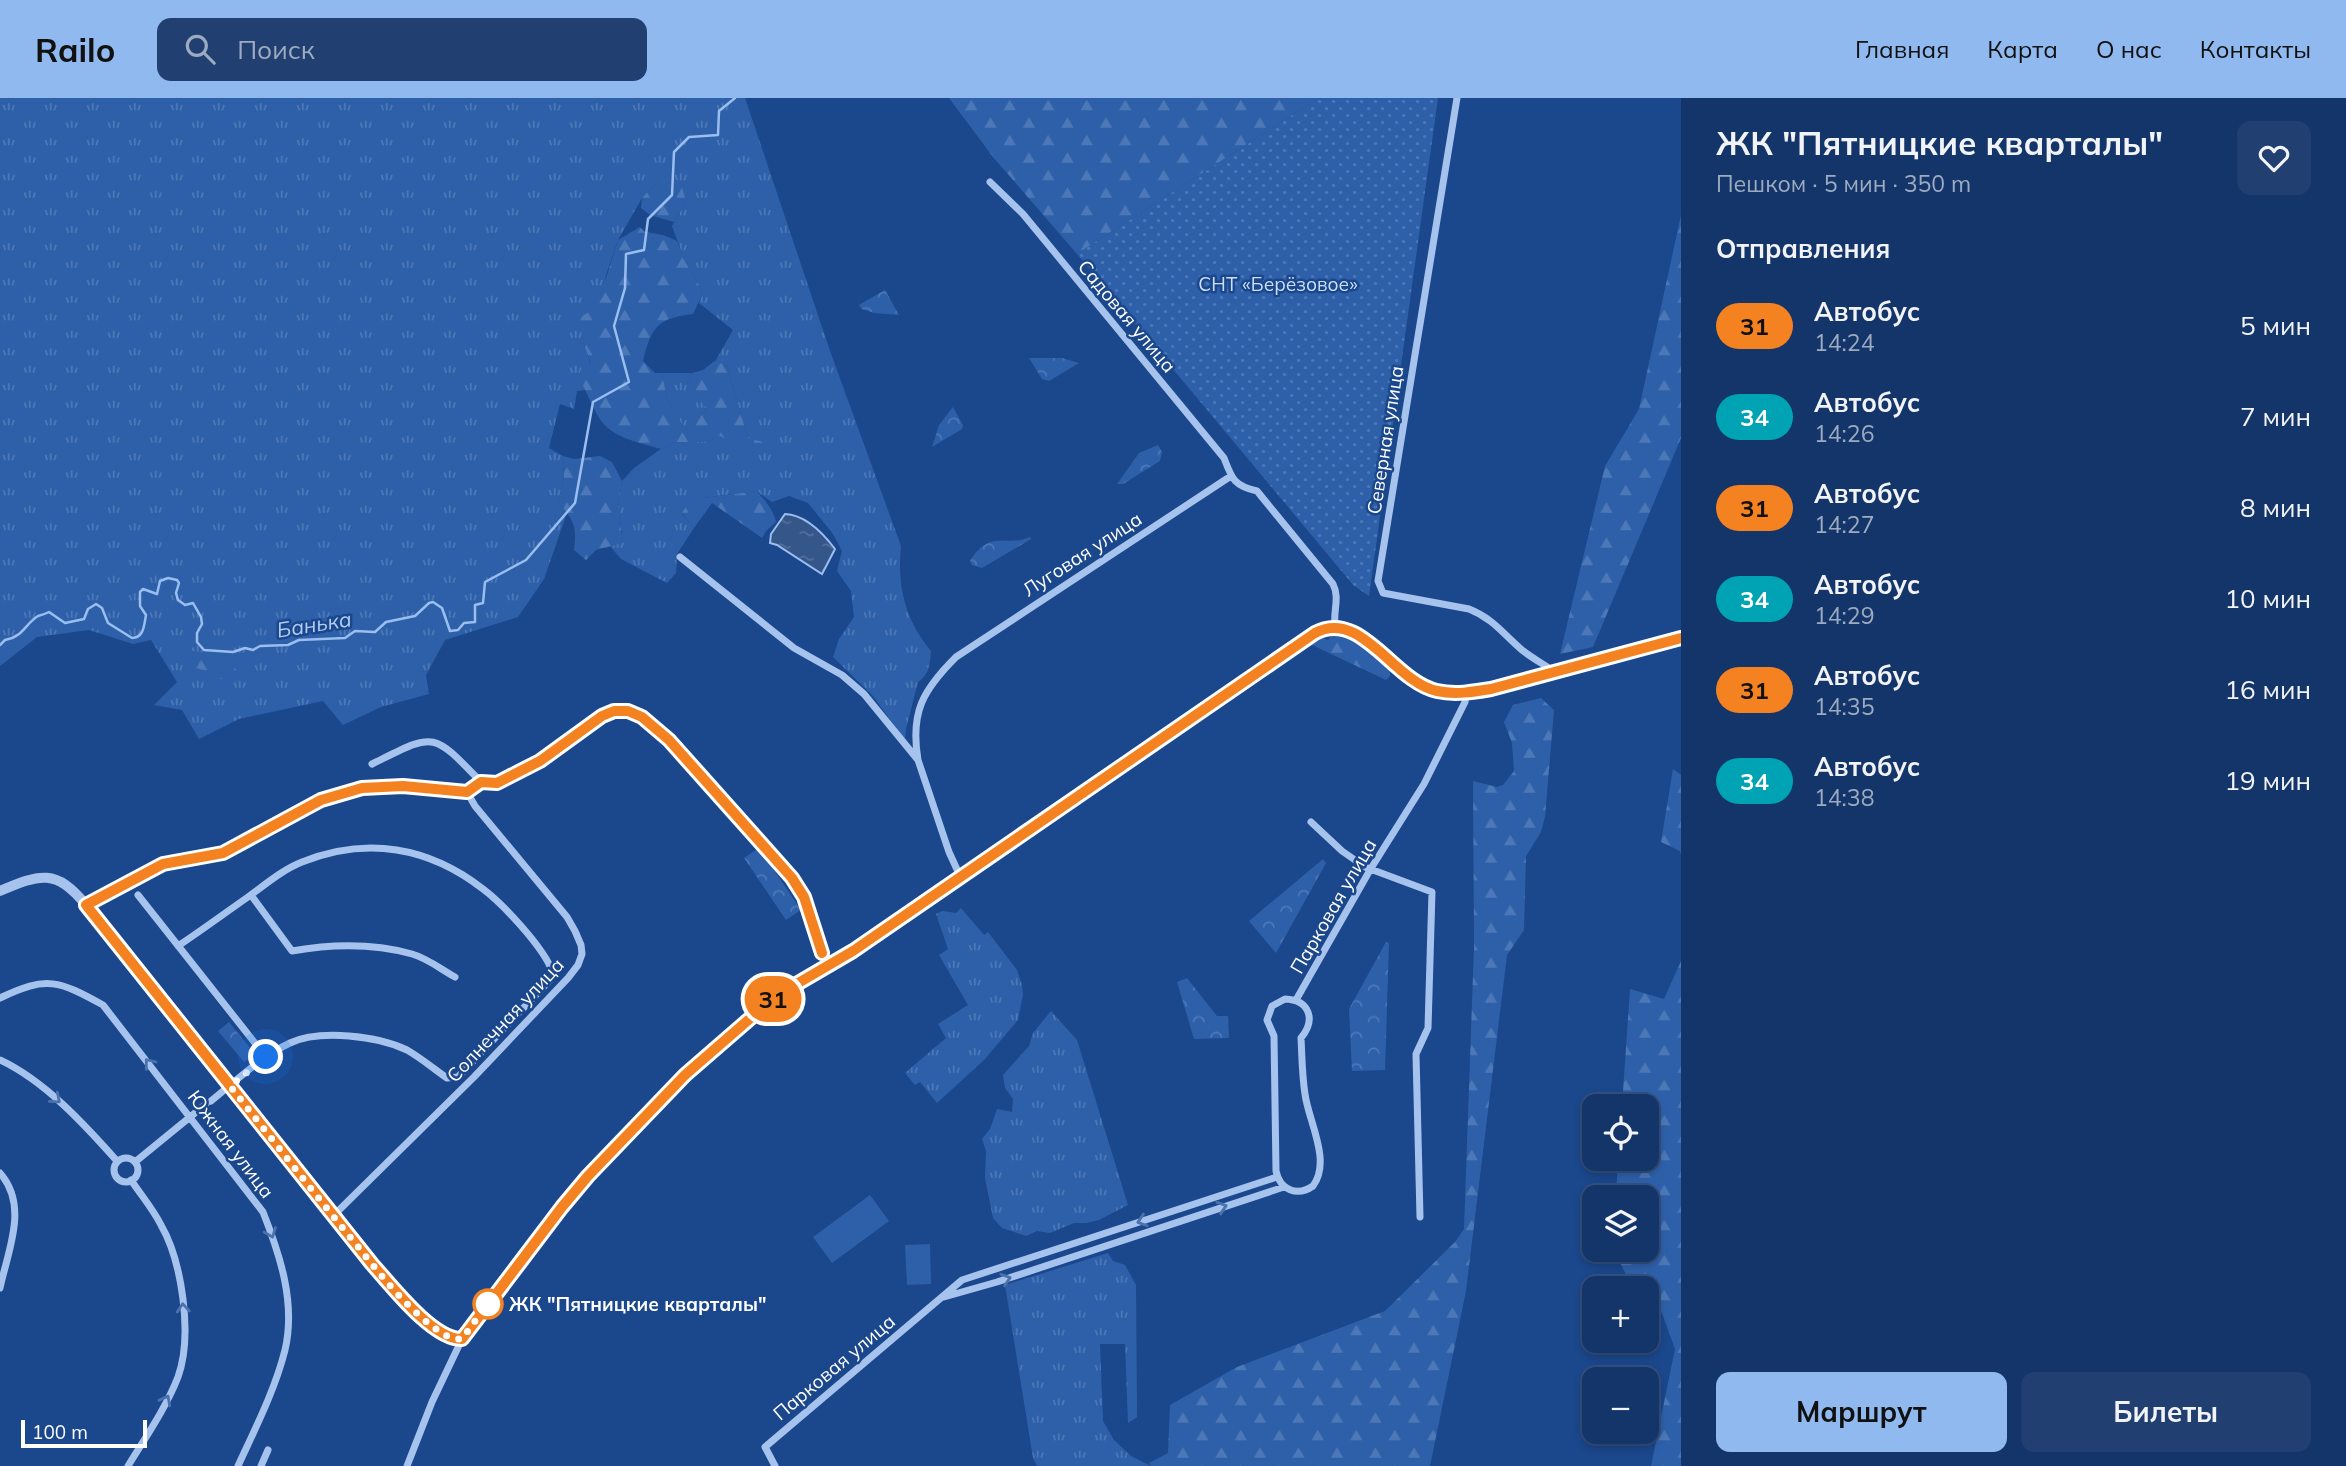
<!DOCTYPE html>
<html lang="ru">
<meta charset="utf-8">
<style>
:root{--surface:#143569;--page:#214071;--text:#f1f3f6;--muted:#9dabc0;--line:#33507d;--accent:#90b9f0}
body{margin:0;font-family:Mulish,sans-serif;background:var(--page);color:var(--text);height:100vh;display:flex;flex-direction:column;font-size:26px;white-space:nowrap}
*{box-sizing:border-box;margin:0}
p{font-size:23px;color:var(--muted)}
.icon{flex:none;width:38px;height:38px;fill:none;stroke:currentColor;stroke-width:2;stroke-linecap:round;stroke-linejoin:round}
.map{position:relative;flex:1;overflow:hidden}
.side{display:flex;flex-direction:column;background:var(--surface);width:665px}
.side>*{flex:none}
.badge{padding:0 14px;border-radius:23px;font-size:24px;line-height:46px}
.tools{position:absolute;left:1582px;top:996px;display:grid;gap:14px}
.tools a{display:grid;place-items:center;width:77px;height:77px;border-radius:14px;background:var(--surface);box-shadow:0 4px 10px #0003,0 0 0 2px var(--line);font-size:35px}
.scale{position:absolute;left:21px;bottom:18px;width:126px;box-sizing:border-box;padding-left:7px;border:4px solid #fff;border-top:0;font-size:19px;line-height:24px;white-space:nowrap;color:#fff;-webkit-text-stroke:5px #1b478c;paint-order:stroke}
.you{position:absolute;width:35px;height:35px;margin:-18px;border:5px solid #fff;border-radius:50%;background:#1a73e8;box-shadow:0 0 0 10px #1a73e833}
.map>.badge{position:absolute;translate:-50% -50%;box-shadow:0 0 0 4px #fff}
h2{padding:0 35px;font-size:26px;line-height:63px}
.round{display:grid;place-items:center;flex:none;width:74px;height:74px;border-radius:14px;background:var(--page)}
.head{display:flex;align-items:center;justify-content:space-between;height:119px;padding:0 35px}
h1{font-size:33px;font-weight:700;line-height:52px}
.action{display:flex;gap:14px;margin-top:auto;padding:14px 35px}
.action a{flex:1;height:80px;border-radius:14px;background:var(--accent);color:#111;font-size:28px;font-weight:700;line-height:80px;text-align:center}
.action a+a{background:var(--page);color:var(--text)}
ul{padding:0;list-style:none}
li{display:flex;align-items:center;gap:21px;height:91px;padding:0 35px}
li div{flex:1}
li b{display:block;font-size:26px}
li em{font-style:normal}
li .badge{min-width:77px;font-weight:700;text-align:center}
header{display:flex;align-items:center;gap:42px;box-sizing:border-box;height:98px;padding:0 35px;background:var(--accent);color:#111}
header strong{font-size:33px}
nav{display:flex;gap:38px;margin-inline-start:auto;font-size:24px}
.search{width:490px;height:63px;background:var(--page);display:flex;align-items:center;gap:18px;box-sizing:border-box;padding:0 24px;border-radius:14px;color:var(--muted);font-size:26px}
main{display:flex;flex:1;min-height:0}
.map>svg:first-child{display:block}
.grass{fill:url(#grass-tufts)}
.forest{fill:url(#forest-firs)}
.park{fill:url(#park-crowns)}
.garden{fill:url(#garden-dots)}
.pitch{fill:#2e60aa}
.water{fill:url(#water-ripples);stroke:#99beef;stroke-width:2}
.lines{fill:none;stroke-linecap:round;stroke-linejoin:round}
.stream{stroke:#99beef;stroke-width:2.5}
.minor{stroke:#a6c3ed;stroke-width:7}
.tertiary{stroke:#a6c3ed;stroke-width:10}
.oneway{stroke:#4c72ae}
.line-casing{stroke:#fff;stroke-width:16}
.line{stroke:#f58220;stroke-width:10}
.walk{stroke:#fff;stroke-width:7;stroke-dasharray:0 12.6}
.stop-dot{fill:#fff;stroke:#f58220;stroke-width:3.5}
.labels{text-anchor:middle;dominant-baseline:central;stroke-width:5;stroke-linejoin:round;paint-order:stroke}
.park-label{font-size:19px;fill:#ccdffa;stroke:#1b478c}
.street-label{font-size:19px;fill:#fff;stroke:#1b478c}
.stop-label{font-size:19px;font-weight:bold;fill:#fff;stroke:#1b478c;text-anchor:start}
.water-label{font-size:21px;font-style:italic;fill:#b2cef4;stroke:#1b478c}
</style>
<header>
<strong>Railo</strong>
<div class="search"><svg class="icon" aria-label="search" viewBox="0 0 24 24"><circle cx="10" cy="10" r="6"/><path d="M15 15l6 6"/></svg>Поиск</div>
<nav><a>Главная</a><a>Карта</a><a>О нас</a><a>Контакты</a></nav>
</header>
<main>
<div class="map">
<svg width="1681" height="1368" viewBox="0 0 1681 1368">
<defs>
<pattern id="grass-tufts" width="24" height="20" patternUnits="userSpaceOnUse" patternTransform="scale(1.75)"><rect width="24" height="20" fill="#2e60aa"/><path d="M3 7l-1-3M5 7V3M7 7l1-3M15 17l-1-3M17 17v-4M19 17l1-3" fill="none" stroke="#4d78b7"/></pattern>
<pattern id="forest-firs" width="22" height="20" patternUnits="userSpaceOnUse" patternTransform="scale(1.75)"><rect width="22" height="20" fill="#2e60aa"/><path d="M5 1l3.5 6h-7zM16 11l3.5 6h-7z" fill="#4d78b7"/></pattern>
<pattern id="park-crowns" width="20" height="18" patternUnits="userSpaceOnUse" patternTransform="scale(1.75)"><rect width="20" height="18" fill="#2e60aa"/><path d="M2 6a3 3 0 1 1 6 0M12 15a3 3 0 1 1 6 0" fill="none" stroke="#4d78b7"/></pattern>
<pattern id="garden-dots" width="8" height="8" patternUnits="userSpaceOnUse" patternTransform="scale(1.75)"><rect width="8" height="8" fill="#2e60aa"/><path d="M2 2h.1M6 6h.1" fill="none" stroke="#4d78b7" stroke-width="1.8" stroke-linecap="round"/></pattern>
<pattern id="water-ripples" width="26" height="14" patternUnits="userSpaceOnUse" patternTransform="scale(1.75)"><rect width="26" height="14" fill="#355688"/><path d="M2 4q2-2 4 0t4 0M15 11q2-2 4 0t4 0" fill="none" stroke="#536f9a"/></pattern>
</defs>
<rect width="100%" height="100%" fill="#1b478c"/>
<path class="grass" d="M0 0H745L830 253 901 448C897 488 905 522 931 553 930 566 929 577 918 584L906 631 905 642 873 598 833 559 839 541 854 519 851 493 837 473 842 453 833 436 808 405 789 398 772 404 756 393 704 400 682 416 694 430 677 456 676 475 667 485 621 461 609 447 623 444 618 408 622 383 634 370 661 351 677 344H707L720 338C737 346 744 356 764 355L748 340 727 268 716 262 733 232 699 205 703 195 683 158 672 128 686 104 658 83 642 100 618 142 606 177 603 197 583 244 591 267 587 292 577 293 574 311 560 306 549 350 563 358 564 380 558 404 567 415 544 481 518 519 445 542 426 577 429 596 381 609 343 627 323 603 239 621 199 641 182 612 154 607 177 584 151 542 133 546 89 532 37 539 0 568Z
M662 275H692L687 286 707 310 695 324 683 329 667 301Z
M961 810 984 837 988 834 1017 872 1022 887 1023 897 1018 922 984 962 937 1005 920 984 915 987 905 975 946 940 938 926 968 907 939 857 948 851 936 816 942 813 956 815Z
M1051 913 1077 942 1128 1107 1099 1122 1086 1125H1074L1050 1135 1037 1133 1026 1138 1002 1130 993 1120 985 1080 986 1053 982 1041 990 1031 997 1011 1012 1014 1013 1001 1005 990 1003 977 1029 948 1033 935Z
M1108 1155 1113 1163 1125 1167 1136 1187 1137 1319 1128 1325 1125 1246H1100L1103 1323 1114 1342 1131 1358 1151 1368H1037L1033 1360 1005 1187Z"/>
<path class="forest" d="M949 0H1319L1077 156 993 59Z
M680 82 686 104 674 124 650 117 641 110 642 100 658 83Z
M1681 117V340L1593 549 1560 556 1605 368 1639 311Z
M640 129 645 134 663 137 677 143 683 158 703 195 693 216C658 220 651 229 643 263L655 275H662L667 301 683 328 695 324 707 310 699 302 688 297 687 286 692 275 703 272 716 262 727 268 748 340 762 344 764 356C743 355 738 347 720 338L707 344H677L661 351C638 344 610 340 598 318 590 305 586 291 578 278L582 269 591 266 583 244 579 220 597 209 618 142Z
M563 358 574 361 600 358 612 364 622 383 618 408 623 445 596 452 586 462 574 452C577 427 574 423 558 404L564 380Z
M756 393C764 400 774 413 776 424L766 433 762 440 712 405 694 430 682 415 689 404 704 400Z
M1341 534 1354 539 1386 567 1390 571V578L1386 582 1310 546 1319 539 1328 542 1334 535Z
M193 553C210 555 231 561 240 577L238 584 215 580 210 574 189 568 184 564 187 557Z
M1541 600 1554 612 1545 719 1541 734 1526 758 1524 832 1507 857 1466 1193 1430 1368H1151L1149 1365 1168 1355 1170 1307 1237 1269 1385 1213 1455 1144 1464 1131 1474 849 1473 683 1497 689 1503 687 1514 673 1512 645 1504 624 1513 607Z
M1673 671 1681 677V757L1680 753 1661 744Z
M1681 863V1368H1651L1675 1251 1662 1215 1647 1202V1190L1632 1189 1614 1152H1647V1099H1616L1618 1061 1647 1060V1008H1622L1630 891 1664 901Z"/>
<path class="park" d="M885 192 899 217 874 215 862 211 859 207Z
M1029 260H1062L1079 265 1049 283 1042 281Z
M953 309 963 327 962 331 932 349 939 327Z
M1158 347 1162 354 1160 363 1123 386H1117L1139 355Z
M1030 439 1031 441 982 470 972 467 970 463C990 430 1005 450 1030 439Z
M759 750 801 812 786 822 744 760Z
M1323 761 1326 765 1276 855 1249 823Z
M1386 844 1389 845 1385 972 1352 973 1349 911Z
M1187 880 1217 918H1228L1229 940 1194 941 1177 884Z
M229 924 255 956 244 964 218 933Z"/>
<path class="garden" d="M1319 0H1438L1369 498 1353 487 1344 476 1077 156Z"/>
<path class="pitch" d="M870 1097 889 1123 832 1165 813 1139Z
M930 1146 931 1186 907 1187 905 1147Z"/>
<path class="water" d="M785 416C806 417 823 435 835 451L822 476 777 447 770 445 771 436Z"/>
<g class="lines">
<path class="stream" d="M0 547 5 542C23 539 25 526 38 518 42 517 45 516 49 514L65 525 84 521 88 511 96 506 102 510 108 525 132 540C144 540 144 527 146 517L140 508V494L143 491 157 496 160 483 168 480 177 482 179 485 176 495 178 502 185 507 193 505 201 519 202 526 197 535V544L204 552 233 554 245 550 253 552 260 548 288 547 299 542 345 540 355 533 375 534 386 524 415 518 429 505 433 504 442 510 450 533 458 532 464 525 475 524V507L483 505 485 484 526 462 575 405 593 304 629 284 614 228 625 190 626 156 644 152 648 121 672 97 674 54 689 39 718 37 719 13 735 0"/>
<path class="minor" d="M1457 0 1378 483 1383 495 1469 511C1494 521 1503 536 1522 552 1532 560 1545 567 1555 574
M990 84 1023 116 1224 360C1232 381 1234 388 1257 393L1333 486C1340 500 1333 513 1335 528
M680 459 794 550 842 577 864 596 918 662 949 754 960 778
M918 662C910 614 923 592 956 559L1231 378
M372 666C435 635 431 632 481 684 485 684 492 686 497 684 516 680 550 656 566 644 583 632 604 609 627 613 659 618 765 749 792 780 810 808 817 838 826 869
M1311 724 1342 753 1365 769 1432 794 1428 930 1416 956 1420 1119
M138 797 266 959
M251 797 292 853C332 846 372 845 412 856 427 860 442 872 455 879
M86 807 163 766 223 755 321 702 362 690 403 688 467 694 481 684
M178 848C202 832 225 815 248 799 266 786 282 772 302 764 367 738 429 749 483 791 503 806 544 850 552 873L550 882 458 979 447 980C434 971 421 960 407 952 378 938 320 931 290 945 260 959 236 983 211 1003
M0 900C47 877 59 883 103 907L263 1114C280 1157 296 1205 285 1252 275 1292 255 1331 238 1368
M1285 901C1310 902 1316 922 1301 940 1302 958 1302 977 1305 996 1308 1022 1332 1063 1313 1088 1297 1099 1280 1092 1276 1073L1274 938 1267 922 1272 908Z
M1296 902 1370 772 1424 686 1465 604 1466 595
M0 962C45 983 85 1027 117 1063
M114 1072a12 12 0 1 1 24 0a12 12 0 1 1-24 0Z
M135 1064 206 1006
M0 1075C29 1108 8 1152 0 1190
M333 1118 474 979 568 880 578 867 582 856 581 847 575 833 567 819 475 708 467 694
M944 1199 997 1184 1284 1089
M128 1368C145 1340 166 1310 178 1279 193 1237 182 1164 161 1127 153 1111 141 1097 131 1082
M261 1368 268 1352
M407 1368 432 1304 462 1241
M775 1368 765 1349 962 1182 1277 1079"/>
<path class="tertiary" d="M0 793C40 776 56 770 86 807L372 1166C391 1187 433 1242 462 1241L562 1109 588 1078 685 977 776 898 854 853 1315 535C1362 510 1393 584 1436 593 1455 597 1473 594 1491 591L1681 540"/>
</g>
<defs><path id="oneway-chevron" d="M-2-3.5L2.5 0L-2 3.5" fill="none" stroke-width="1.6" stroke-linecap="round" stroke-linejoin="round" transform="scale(1.75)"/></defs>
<g class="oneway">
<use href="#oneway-chevron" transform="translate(149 965) rotate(-128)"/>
<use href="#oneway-chevron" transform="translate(56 1001) rotate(40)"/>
<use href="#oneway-chevron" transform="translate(1222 1109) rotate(-18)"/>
<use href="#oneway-chevron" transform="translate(1142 1123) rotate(162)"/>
<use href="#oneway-chevron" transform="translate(271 1135) rotate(69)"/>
<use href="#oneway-chevron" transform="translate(1006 1181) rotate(-18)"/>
<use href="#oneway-chevron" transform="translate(183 1210) rotate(-95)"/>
<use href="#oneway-chevron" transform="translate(166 1302) rotate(-62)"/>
</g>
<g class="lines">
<g class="line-casing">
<path id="line" d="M822 855 804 799 792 780 669 642 642 619 628 613H614L602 618 540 663 497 685 481 684 467 694 403 688 362 690 321 702 223 755 163 766 86 807 372 1166C391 1187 433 1242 462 1241L562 1109 588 1078 685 977 776 898 853 853 1315 535C1361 510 1394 584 1437 593 1455 597 1473 594 1491 591L1681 540"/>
</g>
<use href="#line" class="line"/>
<path class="walk" d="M266 959 230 988C273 1042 316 1098 360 1151 382 1179 416 1221 447 1238 452 1241 457 1241 462 1241L489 1204 488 1206"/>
</g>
<circle class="stop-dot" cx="488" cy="1206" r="14"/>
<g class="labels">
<g class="park-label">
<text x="1278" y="186">СНТ «Берёзовое»</text>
</g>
<g class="street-label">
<text transform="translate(1127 218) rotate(50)">Садовая улица</text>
<text transform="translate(1385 342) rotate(-81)">Северная улица</text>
<text transform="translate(1082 456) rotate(-33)">Луговая улица</text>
<text transform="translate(1333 808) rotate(-60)">Парковая улица</text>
<text transform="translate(505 922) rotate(-47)">Солнечная улица</text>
<text transform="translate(231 1046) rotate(53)">Южная улица</text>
<text transform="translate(834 1269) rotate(-40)">Парковая улица</text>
</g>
<g class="stop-label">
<text x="509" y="1206">ЖК "Пятницкие кварталы"</text>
</g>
<g class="water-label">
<text transform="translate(314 526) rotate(-9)">Банька</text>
</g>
</g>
</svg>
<div class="tools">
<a><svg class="icon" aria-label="locate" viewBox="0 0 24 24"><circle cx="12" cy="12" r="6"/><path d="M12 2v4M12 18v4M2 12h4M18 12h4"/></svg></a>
<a><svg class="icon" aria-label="layers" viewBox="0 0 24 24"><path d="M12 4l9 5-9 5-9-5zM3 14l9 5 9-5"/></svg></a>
<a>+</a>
<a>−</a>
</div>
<div class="scale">100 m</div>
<div class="you" style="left:266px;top:959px"></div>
<b class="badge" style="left:773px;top:901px;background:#f58220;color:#111">31</b>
</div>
<section class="side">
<div class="head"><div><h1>ЖК &quot;Пятницкие кварталы&quot;</h1><p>Пешком · 5 мин · 350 m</p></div><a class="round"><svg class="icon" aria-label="heart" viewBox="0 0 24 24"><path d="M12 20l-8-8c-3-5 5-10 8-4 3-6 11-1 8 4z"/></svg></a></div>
<h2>Отправления</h2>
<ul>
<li><span class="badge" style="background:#f58220;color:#111">31</span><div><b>Автобус</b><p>14:24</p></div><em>5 мин</em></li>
<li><span class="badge" style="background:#00a3b4;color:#fff">34</span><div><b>Автобус</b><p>14:26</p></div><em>7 мин</em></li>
<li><span class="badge" style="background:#f58220;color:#111">31</span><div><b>Автобус</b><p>14:27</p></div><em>8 мин</em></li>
<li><span class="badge" style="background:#00a3b4;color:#fff">34</span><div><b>Автобус</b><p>14:29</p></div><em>10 мин</em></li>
<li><span class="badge" style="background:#f58220;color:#111">31</span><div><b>Автобус</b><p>14:35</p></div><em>16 мин</em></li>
<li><span class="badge" style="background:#00a3b4;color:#fff">34</span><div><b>Автобус</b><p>14:38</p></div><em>19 мин</em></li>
</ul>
<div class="action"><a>Маршрут</a><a>Билеты</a></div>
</section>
</main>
